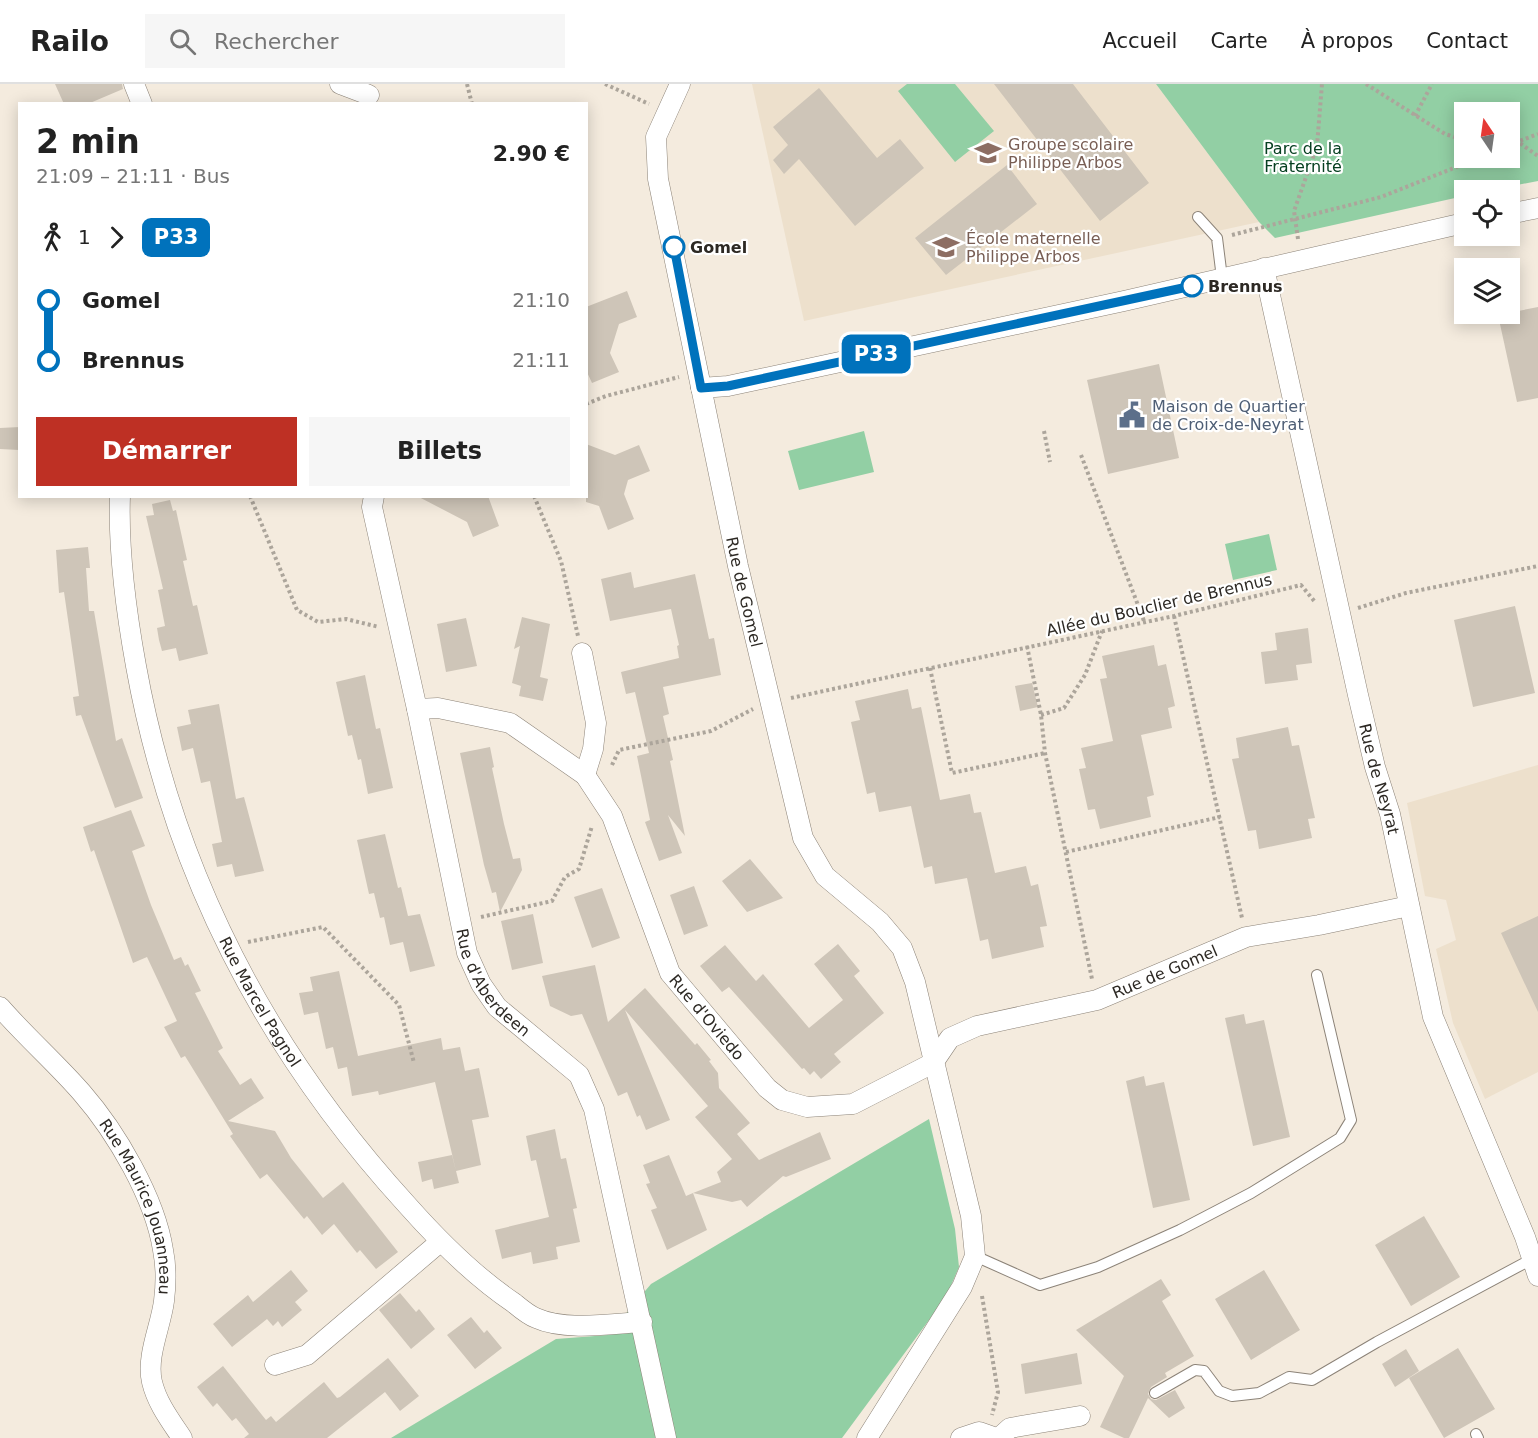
<!DOCTYPE html>
<html lang="fr">
<meta charset="utf-8">
<style>
:root{--surface:#fff;--page:#f6f6f6;--text:#222;--muted:#767676;--line:#e0e0e0;--accent:#be3024}
body{margin:0;font-family:"DejaVu Sans",sans-serif;background:var(--page);color:var(--text);height:100vh;display:flex;flex-direction:column;font-size:22px;white-space:nowrap}
*{box-sizing:border-box;margin:0}
p{font-size:20px;color:var(--muted)}
.icon{flex:none;width:33px;height:33px;fill:none;stroke:currentColor;stroke-width:2;stroke-linecap:round;stroke-linejoin:round}
.map{position:relative;flex:1;overflow:hidden}
.drawer{position:absolute;left:18px;top:18px;width:570px;height:396px;display:flex;flex-direction:column;background:var(--surface);border-radius:0px;box-shadow:0 3px 15px #0003}
.drawer>*{flex:none}
.badge{padding:0 12px;border-radius:9px;font-size:21px;line-height:39px}
.needle{width:39px;rotate:347deg}
.buttons{position:absolute;left:1454px;top:18px;display:grid;gap:12px}
.buttons a{display:grid;place-items:center;width:66px;height:66px;border-radius:0px;background:var(--surface);box-shadow:0 3px 15px #0003;font-size:30px}
.map>.badge{position:absolute;translate:-50% -50%;box-shadow:0 0 0 3px #fff}
.legs{display:flex;align-items:center;gap:9px;height:66px;padding:0 18px;font-size:20px}
.legs p{margin-inline-start:auto}
.overview{display:flex;align-items:center;justify-content:space-between;height:102px;padding:0 18px}
h1{font-size:33px;font-weight:800;line-height:45px}
.button{display:flex;gap:12px;margin-top:auto;padding:12px 18px}
.button a{flex:1;height:69px;border-radius:0px;background:var(--accent);color:#fff;font-size:24px;font-weight:800;line-height:69px;text-align:center}
.button a+a{background:var(--page);color:var(--text)}
ul{padding:0 18px;list-style:none}
li{display:flex;align-items:center;gap:21px;height:60px;font-size:22px}
li i{display:grid;place-items:center;width:9px;height:100%;margin:0 8px;background:currentColor}
li i::after{content:'';width:15px;height:15px;margin:-8px;border:4px solid;border-radius:50%;background:var(--surface)}
li p{margin-inline-start:auto}
li:first-child i{background:linear-gradient(#0000 50%,currentColor 0)}
li:last-child i{background:linear-gradient(currentColor 50%,#0000 0)}
header{display:flex;align-items:center;gap:36px;box-sizing:border-box;height:84px;padding:0 30px;background:var(--surface);border-bottom:2px solid var(--line)}
header strong{font-size:28px}
nav{display:flex;gap:33px;margin-inline-start:auto;font-size:21px}
.search{width:420px;height:54px;background:var(--page);display:flex;align-items:center;gap:15px;box-sizing:border-box;padding:0 21px;border-radius:0px;color:var(--muted);font-size:22px}
.map>svg:first-child{display:block}
.built{fill:#ede0cc}
.green{fill:#92cfa4;fill-rule:evenodd}
.building{fill:#cec5b8}
.lines{fill:none;stroke-linecap:round;stroke-linejoin:round}
.service-casing{stroke:#8c8378;stroke-width:12}
.minor-casing{stroke:#8c8378;stroke-width:21}
.path{stroke:#aca59b;stroke-width:4;stroke-dasharray:3 3;stroke-linecap:butt}
.service{stroke:#fff;stroke-width:10}
.minor{stroke:#fff;stroke-width:20}
.line-1-casing{stroke:#fff;stroke-width:14}
.line-1{stroke:#0072bc;stroke-width:9}
.stop-1-dot{fill:#fff;stroke:#0072bc;stroke-width:3}
.labels{text-anchor:middle;dominant-baseline:central;stroke-width:4.5;stroke-linejoin:round;paint-order:stroke}
.education-label{font-size:16px;fill:#785e54;stroke:#fff;text-anchor:start}
.park-label{font-size:16px;fill:#064021;stroke:#fff}
.stop-label{font-size:16px;font-weight:bold;fill:#2d2924;stroke:#fff;text-anchor:start}
.service-label{font-size:16px;fill:#4e5e75;stroke:#fff;text-anchor:start}
.street-label{font-size:16px;fill:#2d2924;stroke:#fff}
</style>
<header>
<strong>Railo</strong>
<div class="search"><svg class="icon" aria-label="search" viewBox="0 0 24 24"><circle cx="10" cy="10" r="6"/><path d="M15 15l6 6"/></svg>Rechercher</div>
<nav><a>Accueil</a><a>Carte</a><a>À propos</a><a>Contact</a></nav>
</header>
<div class="map">
<svg width="1538" height="1354" viewBox="0 0 1538 1354">
<rect width="100%" height="100%" fill="#f4ebde"/>
<path class="built" d="M752 0H1156L1259 138 804 237Z
M1538 681V988L1485 1015 1453 939 1436 865 1456 856 1446 816 1425 812 1407 719Z"/>
<path class="green" d="M907 0H955L994 47 955 78 898 7Z
M1156 0H1538V97L1490 106H1464V112L1275 154 1259 138ZM1509 28V74H1464V28Z
M864 347 874 388 799 406 788 367Z
M1269 450 1277 486 1233 496 1225 460Z
M929 1035 955 1145 959 1183 946 1213 842 1354H391L556 1255 608 1251 651 1200Z"/>
<path class="building" d="M55 0H122L123 5 90 19 64 20Z
M994 0H1073L1149 99 1100 137Z
M819 4 877 74 900 55 924 84 855 142 799 75 784 90 773 76 788 61 773 43Z
M1007 81 1037 120 946 191 915 154Z
M627 207 637 233 619 240 610 269 619 288 592 299 586 286V223Z
M1538 223V314L1517 318 1498 231Z
M1159 280 1179 374 1108 390 1087 296Z
M20 343 19 366 0 365V344Z
M586 360 615 371 639 361 650 387 628 396 624 410 634 435 608 446 599 422 586 418Z
M417 412H488L499 442 473 453 467 438Z
M170 416 173 427 176 426 187 476 183 477 193 522 197 521 208 570 179 577 176 564 162 567 159 556 157 544 165 542 158 506 163 505 146 432 154 431 152 420Z
M88 463 90 484H86L89 527H94L116 657 122 654 143 714 115 724 81 631 76 632 73 613 79 612 64 508 59 509 56 466Z
M631 488 634 504 695 490 709 555 714 554 721 591 663 603 669 630 663 632 673 676 670 677 685 752 668 731 682 769 659 777 645 738 650 736 637 672 649 669 635 608 626 610 621 588 679 574 677 562 679 561 671 525 610 537 601 495Z
M1515 522 1535 609 1473 623 1454 536Z
M522 533 550 540 540 593 548 595 543 617 519 612 521 602 512 599 520 562 514 565Z
M466 534 477 582 446 588 437 540Z
M1308 544 1312 579 1296 581 1298 596 1265 600 1261 568 1277 566 1275 549Z
M1154 561 1158 582 1166 580 1175 622 1168 624 1172 644 1141 651 1154 711 1147 713 1151 733 1100 745 1095 725 1088 726 1079 685 1086 684 1081 664 1113 657 1100 595 1107 594 1102 572Z
M365 591 376 645 380 644 393 704 368 710 361 675 358 676 352 651 348 652 336 598Z
M1032 599 1038 623 1020 627 1015 602Z
M908 605 912 625 921 623 940 716 970 710 974 729 981 728 995 789 1026 782 1031 802 1038 800 1047 842 1040 843 1044 863 992 875 988 855 980 857 967 794 935 800 932 782 924 784 911 722 879 728 875 708 867 710 851 638 860 636 855 617Z
M219 620 236 715 244 713 264 787 235 793 232 780 217 783 212 760 222 758 210 697 201 699 193 664 182 667 177 643 191 640 188 626Z
M1288 643 1292 662 1299 661 1315 734 1308 735 1312 754 1259 765 1256 746 1248 747 1232 675 1239 674 1236 654Z
M490 663 494 683 492 684 504 740 513 775 520 774 522 786 500 828 496 808 492 809 484 781 460 669Z
M131 726 145 762 132 767 151 821 174 876 181 873 185 882 188 880 201 907 195 909 223 964 218 967 240 1001 251 994 264 1014 228 1037 275 1047 291 1074 323 1114 343 1098 398 1168 376 1185 360 1166 357 1169 334 1140 322 1151 307 1132 304 1135 267 1090 260 1095 230 1052 233 1050 185 972 181 974 164 943 177 937 147 873 133 879 94 766 91 768 83 743Z
M385 750 398 804 401 803 408 832 420 830 435 882 410 888 403 858 390 861 384 833 380 834 374 809 369 810 357 756Z
M750 775 783 814 747 828 722 797Z
M694 802 708 842 684 851 670 811Z
M602 804 620 854 592 864 574 813Z
M533 830 543 879 512 886 501 837Z
M1538 832V928L1501 849Z
M838 860 860 887 854 892 884 929 834 970 841 978 821 995 814 987 810 991 804 984 802 985 729 903 722 908 700 882 725 861 756 897 763 890 809 944 843 916 814 880Z
M595 881 608 938 645 904 695 961 697 959 711 976 709 977 718 989 719 1004 750 1039 737 1050 759 1076 820 1048 831 1075 786 1093 783 1092 747 1123 741 1116 732 1118 693 1109 721 1098 717 1088 732 1075 695 1033 708 1022 625 926 670 1036 646 1046 640 1031 637 1033 627 1008 618 1012 582 930 571 932 550 922 542 892Z
M339 887 358 972 441 954 443 966 460 963 465 987 479 984 489 1033 472 1036 481 1081 456 1087 435 998 379 1011 378 1007 352 1012 347 983 338 985 333 963 326 965 318 928 304 931 299 909 313 907 310 893Z
M1244 930 1246 940 1264 936 1290 1053 1253 1062 1225 934Z
M1144 992 1146 1002 1164 998 1190 1116 1153 1124 1126 997Z
M555 1045 561 1075 566 1074 577 1124 573 1125 580 1158 556 1163 558 1175 533 1180 531 1168 502 1175 495 1146 549 1133 536 1076 531 1077 526 1052Z
M452 1071 459 1099 434 1105 432 1095 422 1098 418 1078Z
M669 1071 686 1112 693 1109 707 1146 667 1166 651 1126 657 1124 646 1100 650 1099 643 1081Z
M1424 1132 1460 1193 1411 1222 1375 1161Z
M291 1186 308 1207 295 1218 302 1226 282 1243 278 1237 273 1242 267 1235 232 1263 213 1240 248 1211 253 1218Z
M1264 1186 1300 1246 1251 1276 1215 1215Z
M1161 1195 1171 1211 1162 1217 1194 1272 1165 1289 1167 1293 1151 1303 1148 1310 1151 1315 1156 1316 1175 1306 1185 1324 1169 1334 1148 1314 1129 1354H1124L1100 1343 1124 1292 1076 1246Z
M400 1209 416 1228 419 1225 435 1245 411 1265 379 1226Z
M471 1233 484 1249 487 1246 502 1264 475 1285 447 1251Z
M1458 1264 1495 1325 1444 1354 1409 1294Z
M1406 1265 1419 1287 1395 1303 1382 1280Z
M1077 1269 1082 1300 1025 1310 1021 1280Z
M388 1274 419 1312 400 1327 385 1308 327 1354H244L249 1350 236 1334 232 1337 217 1319 213 1323 197 1303 223 1282 266 1336 271 1332 276 1338 324 1298 337 1314 340 1313Z"/>
<g class="lines">
<g class="service-casing">
<path id="service" d="M1198 133 1217 154 1222 194
M975 1172 1040 1201 1098 1183 1180 1146 1251 1109 1340 1054 1351 1036 1317 891
M1155 1309 1195 1286 1204 1287 1219 1307 1232 1312 1259 1309 1289 1293 1312 1296 1377 1258 1532 1175
M1476 1350 1478 1354"/>
</g>
<g class="minor-casing">
<g id="minor">
<path d="M134 0 142 20"/>
<path d="M340 0 369 11"/>
<path id="s1" d="M680 0 656 53 658 95 738 482 803 754 825 792 880 838 902 864 915 898 971 1132 975 1172 962 1203 867 1354"/>
<path d="M1509 130 1538 124"/>
<path id="s2" d="M1264 184 1358 611 1375 683 1390 730 1433 933 1525 1153 1538 1192"/>
<path d="M701 304 728 302 1124 217 1464 139"/>
<path id="s3" d="M120 412C118 469 126 527 136 582 173 788 267 968 408 1122 440 1158 474 1192 514 1219 520 1224 528 1231 536 1234 564 1247 611 1240 642 1238"/>
<path id="s4" d="M374 412 372 423 417 625 467 869 481 900 497 923 579 991 594 1025 666 1354"/>
<path d="M582 569 596 639 593 665 585 691"/>
<path id="s5" d="M417 625 438 624 510 639 585 691 612 732 670 889 767 1004 782 1016 807 1023 853 1020 933 979 950 954 977 942 1097 916 1246 853 1319 841 1409 822"/>
<path id="s6" d="M0 923C26 953 56 979 82 1009 116 1048 155 1114 163 1166 166 1181 166 1201 164 1217 161 1242 146 1272 152 1298 157 1319 170 1336 182 1354"/>
<path d="M275 1281 307 1271 440 1158"/>
<path d="M961 1354 979 1348 996 1354"/>
<path d="M999 1354 1010 1344 1080 1332"/>
</g>
</g>
<path class="path" d="M467 0 472 20
M605 0 649 20
M1366 0 1445 50 1464 56
M1415 32 1432 0
M1509 57H1517L1538 72
M1509 61 1538 50
M1232 151 1381 113 1479 74
M1298 155 1294 127 1317 62 1322 0
M586 320 606 312 679 293
M1044 347 1050 378
M1081 371 1144 537
M250 412 297 526 318 538 346 535 379 543
M534 412 561 477 578 552
M1358 524 1406 509 1538 482
M1174 532 1242 834
M1027 562 1041 631 1045 669 1092 895
M930 584 952 689 1045 669
M791 614 1174 532 1301 501 1315 518
M1041 631 1064 624 1085 591 1102 547
M612 681 619 666 711 647 753 625
M1066 768 1220 733
M481 833 552 817 565 793 579 785 592 742
M248 858 323 843 399 921 414 979
M982 1212 998 1308 992 1331"/>
<use href="#service" class="service"/>
<use href="#minor" class="minor"/>
</g>
<g class="lines">
<g class="line-1-casing">
<path id="line-1" d="M674 163 701 304 728 302 1192 202"/>
</g>
<use href="#line-1" class="line-1"/>
</g>
<defs>
<g id="school-bare" transform="scale(2.07)"><path d="M0-5L7-2L0 1L-7-2ZM-4 1L0 2.5L4 1V4Q0 6-4 4Z" fill="#8d6e63" stroke="#fff" stroke-width="2.5" paint-order="stroke"/></g>
<g id="civic-bare" transform="scale(2.07)"><path d="M-.6-6.5H3V-4.5H.6V-3L4-1V1h2V6H-6V1h2V-1L-.6-3ZM-1.2 2.5V6h2.4V2.5Z" fill="#5c6f8a" stroke="#fff" stroke-width="2.5" paint-order="stroke"/></g>
</defs>
<g fill-rule="evenodd">
<use href="#school-bare" x="988" y="69"/>
<use href="#school-bare" x="946" y="163"/>
<use href="#civic-bare" x="1132" y="331"/>
</g>
<g class="stop-1-dot">
<circle cx="674" cy="163" r="10"/>
<circle cx="1192" cy="202" r="10"/>
</g>
<g class="labels">
<g class="education-label">
<text x="1008" y="60">Groupe scolaire<tspan x="1008" dy="18">Philippe Arbos</tspan></text>
<text x="966" y="154">École maternelle<tspan x="966" dy="18">Philippe Arbos</tspan></text>
</g>
<g class="park-label">
<text x="1303" y="64">Parc de la<tspan x="1303" dy="18">Fraternité</tspan></text>
</g>
<g class="stop-label">
<text x="690" y="163">Gomel</text>
<text x="1208" y="202">Brennus</text>
</g>
<g class="service-label">
<text x="1152" y="322">Maison de Quartier<tspan x="1152" dy="18">de Croix-de-Neyrat</tspan></text>
</g>
<g class="street-label">
<text stroke="none"><textPath href="#s1" startOffset="522">Rue de Gomel</textPath></text>
<text transform="translate(1159 521) rotate(-13)">Allée du Bouclier de Brennus</text>
<text stroke="none"><textPath href="#s2" startOffset="524">Rue de Neyrat</textPath></text>
<text stroke="none"><textPath href="#s5" startOffset="990">Rue de Gomel</textPath></text>
<text stroke="none"><textPath href="#s4" startOffset="506">Rue d'Aberdeen</textPath></text>
<text stroke="none"><textPath href="#s3" startOffset="531">Rue Marcel Pagnol</textPath></text>
<text stroke="none"><textPath href="#s5" startOffset="460">Rue d'Oviedo</textPath></text>
<text stroke="none"><textPath href="#s6" startOffset="248">Rue Maurice Jouanneau</textPath></text>
</g>
</g>
</svg>
<div class="buttons">
<a><svg class="needle" viewBox="-14 -14 28 28"><path d="M0-13l5 13h-10z" fill="#e53935"/><path d="M0 13l5-13h-10z" fill="#767676"/></svg></a>
<a><svg class="icon" aria-label="locate" viewBox="0 0 24 24"><circle cx="12" cy="12" r="6"/><path d="M12 2v4M12 18v4M2 12h4M18 12h4"/></svg></a>
<a><svg class="icon" aria-label="layers" viewBox="0 0 24 24"><path d="M12 4l9 5-9 5-9-5zM3 14l9 5 9-5"/></svg></a>
</div>
<b class="badge" style="left:876px;top:270px;background:#0072bc;color:#fff">P33</b>
<section class="drawer">
<div class="overview"><div><h1>2 min</h1><p>21:09 – 21:11 · Bus</p></div><b>2.90 €</b></div>
<div class="legs"><svg class="icon" aria-label="walk" viewBox="0 0 24 24"><circle cx="13" cy="4" r="2"/><path d="M13 8l-2 6 4 7M11 14l-3 7M7 12l3-4h3l4 4"/></svg>1<svg class="icon" aria-label="forward" viewBox="0 0 24 24"><path d="M9 5l7 7-7 7"/></svg><b class="badge" style="background:#0072bc;color:#fff">P33</b></div>
<ul>
<li><i style="color:#0072bc"></i><b>Gomel</b><p>21:10</p></li>
<li><i style="color:#0072bc"></i><b>Brennus</b><p>21:11</p></li>
</ul>
<div class="button"><a>Démarrer</a><a>Billets</a></div>
</section>
</div>
